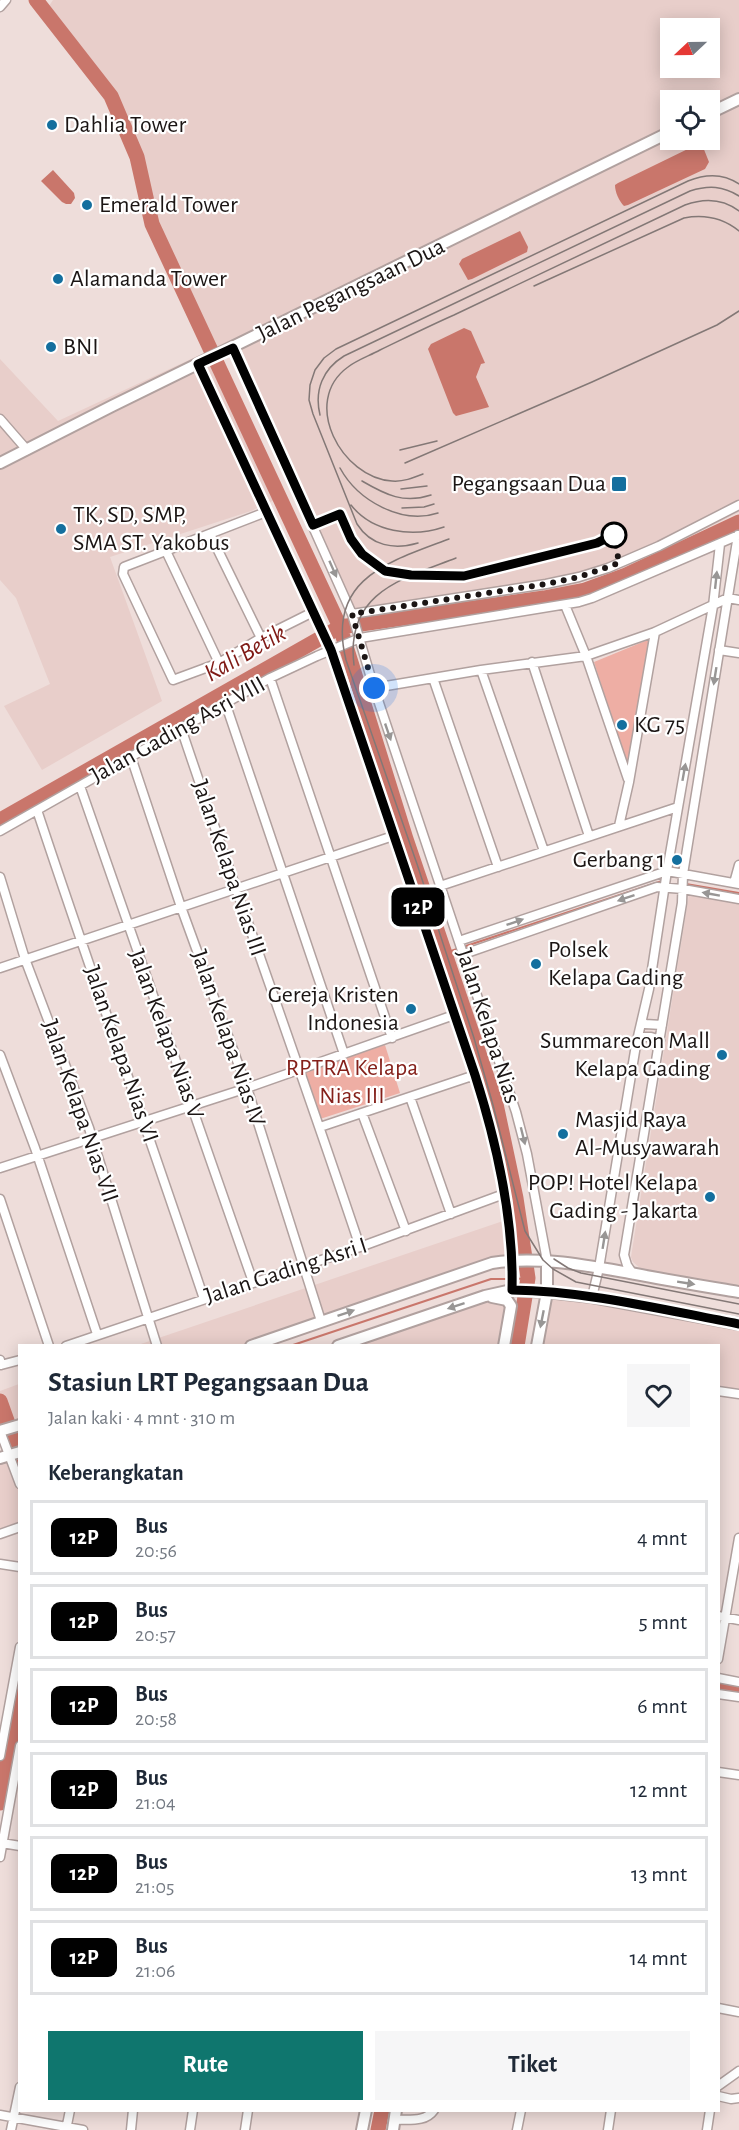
<!DOCTYPE html>
<html lang="id">
<meta charset="utf-8">
<style>
:root{--surface:#fff;--page:#f6f6f7;--text:#1f2937;--muted:#747a83;--line:#e0e1e3;--accent:#0f766e}
body{margin:0;font-family:"Alegreya Sans",sans-serif;background:var(--page);color:var(--text);height:100vh;display:flex;flex-direction:column;font-size:22px;white-space:nowrap}
*{box-sizing:border-box;margin:0}
p{font-size:20px;color:var(--muted)}
.icon{flex:none;width:33px;height:33px;fill:none;stroke:currentColor;stroke-width:2;stroke-linecap:round;stroke-linejoin:round}
.map{position:relative;flex:1;overflow:hidden}
.side{position:absolute;left:18px;top:1344px;width:702px;height:768px;display:flex;flex-direction:column;background:var(--surface);border-radius:0px;box-shadow:0 3px 15px #0003}
.side>*{flex:none}
.badge{padding:0 12px;border-radius:9px;font-size:21px;line-height:39px}
.needle{width:39px;rotate:248deg}
.tools{position:absolute;left:660px;top:18px;display:grid;gap:12px}
.tools a{display:grid;place-items:center;width:60px;height:60px;border-radius:0px;background:var(--surface);box-shadow:0 3px 15px #0003;font-size:30px}
.you{position:absolute;width:30px;height:30px;margin:-15px;border:4px solid #fff;border-radius:50%;background:#1a73e8;box-shadow:0 0 0 9px #1a73e833}
.map>.badge{position:absolute;translate:-50% -50%;box-shadow:0 0 0 3px #fff}
h2{padding:0 30px;font-size:22px;line-height:54px}
.round{display:grid;place-items:center;flex:none;width:63px;height:63px;border-radius:0px;background:var(--page)}
.overview{display:flex;align-items:center;justify-content:space-between;height:102px;padding:0 30px}
h1{font-size:28px;font-weight:700;line-height:45px}
.primary-button{display:flex;gap:12px;margin-top:auto;padding:12px 30px}
.primary-button a{flex:1;height:69px;border-radius:0px;background:var(--accent);color:#fff;font-size:24px;font-weight:700;line-height:69px;text-align:center}
.primary-button a+a{background:var(--page);color:var(--text)}
ul{padding:0;list-style:none}
li{display:flex;align-items:center;gap:18px;height:75px;margin:0 12px 9px;padding:0 18px;border:3px solid var(--line);border-radius:0px}
li div{flex:1}
li b{display:block;font-size:22px}
li em{font-style:normal}
li .badge{min-width:66px;font-weight:700;text-align:center}
.map>svg:first-child{display:block}
.built{fill:#e8ceca;fill-rule:evenodd}
.green{fill:#eeaea4}
.water{fill:#c9766b}
.lines{fill:none;stroke-linecap:round;stroke-linejoin:round}
.stream{stroke:#c9766b;stroke-width:2}
.river{stroke:#c9766b;stroke-width:15}
.minor-casing{stroke:#b1a19f;stroke-width:11}
.major-casing{stroke:#b1a19f;stroke-width:14}
.minor{stroke:#fff;stroke-width:8}
.major{stroke:#fff;stroke-width:10}
.tram{stroke:#837876;stroke-width:1.5}
.oneway{fill:#989695}
.line-casing{stroke:#fff;stroke-width:14}
.line{stroke:#010101;stroke-width:9}
.walk{stroke:#1b1514;stroke-width:6;stroke-dasharray:0 10.8}
.poi-dot{fill:#146f9e;stroke:#fff;stroke-width:2}
.stop-dot{fill:#fff;stroke:#010101;stroke-width:3}
.labels{text-anchor:middle;dominant-baseline:central;stroke-width:4.5;stroke-linejoin:round;paint-order:stroke}
.poi-label{font-size:24px;fill:#1b1514;stroke:#fff;text-anchor:start}
.street-label{font-size:24px;fill:#1b1514;stroke:#fff}
.park-label{font-size:24px;fill:#85211b;stroke:#fff}
.water-label{font-size:26px;font-style:italic;fill:#7f1a15;stroke:#fff}
</style>
<div class="map">
<svg width="739" height="2130" viewBox="0 0 739 2130">
<rect width="100%" height="100%" fill="#eeddda"/>
<path class="built" d="M53 0H739V512L637 563 570 586 526 594 353 613 234 348 212 359 279 498 251 511 110 557 162 701 42 770 4 706 50 684 16 598 0 580V359L58 421 206 352 145 223 136 168 109 99 45 12ZM670 28H710V68H670ZM670 100H710V140H670Z
M689 894 739 903V1286L641 1269 633 1262 631 1257Z
M503 1221 508 1255 243 1345 135 1346Z
M513 1295 502 1345 347 1346 485 1299Z
M546 1295 739 1328V1395L719 1391 718 1346H537Z
M19 1384V1422L0 1429V1391Z
M9 1459 20 1487 19 1524 0 1531V1462Z"/>
<path class="green" d="M650 639 627 767 594 662Z
M385 1045 400 1093 320 1119 304 1071Z"/>
<path class="water" d="M696 145 703 147 709 162 705 169 628 205 624 206C619 201 615 192 615 185L618 183Z
M53 170 74 193 75 198 71 204H66L62 202 41 181Z
M520 231 528 247 527 252 472 279 468 280 459 264 462 259Z
M464 328 471 331 485 363 481 364 476 377 489 407 456 416 453 413 428 349 431 344Z"/>
<g class="lines">
<path class="stream" d="M686 884 739 893
M466 946 662 881
M445 953 457 949
M516 1279 528 1278
M290 1346 491 1279H510
M5 1439 20 1435"/>
<path class="river" d="M36 0 111 96 137 157 152 224 340 627 406 839 487 1077 496 1104 516 1198 528 1278 517 1346
M0 820 340 627 544 598 585 590 626 575 739 522
M0 1401 20 1457
M718 1684 739 1688
M0 1803 20 1690
M378 2130 382 2110"/>
<g class="minor-casing">
<path id="minor" d="M0 7 6 0
M233 348 352 614 374 688 516 1112 527 1154 547 1261
M198 364 331 650 475 1075C496 1144 514 1218 512 1290
M0 419 27 450
M266 512 124 567 123 574 173 680 219 663 261 638 313 612
M210 534 261 638
M166 551 219 663
M565 605 586 656 628 779
M352 614 546 584 579 577 608 568 659 546 739 505
M719 650 739 653
M532 662 589 836
M481 670 544 851
M270 678 392 1038
M433 678 498 867
M374 688 481 670 586 656 655 632 728 598 739 600
M225 702 344 1054
M181 728C239 901 302 1073 360 1247
M131 757 181 907 247 1088 321 1321
M80 786 253 1282
M37 810C91 973 149 1135 204 1299
M619 826 629 782 655 632
M0 831 270 678 317 656 360 638 579 602 592 598 739 535
M0 877 25 959 89 1128 157 1346
M734 883 739 865
M440 886 678 807
M459 941 667 871 739 884
M464 954 657 887 683 889 739 899
M0 968 393 836
M642 1021 645 1024 662 1025
M638 1037H651L660 1040
M0 1055 35 1148 97 1334
M410 1097 451 1214
M362 1113 406 1231
M320 1127 475 1075
M0 1168 247 1088 454 1015
M0 1199 49 1346
M633 1274 627 1265 624 1255 682 903 683 874 738 535
M592 1297 599 1268 636 1045 649 989 667 871 713 606 720 544
M66 1346 360 1247 504 1194
M0 1360 1 1365 20 1360
M718 1391 739 1394
M0 1431 20 1484
M0 1534 20 1527
M0 1564 20 1567
M718 1616 739 1620
M718 1659 739 1538
M718 1678 739 1682
M718 1694 739 1697
M0 1756 20 1647
M718 1772 739 1775
M2 1843 20 1846
M0 1857 20 1746
M718 2008 739 2012
M718 2086 739 2071
M718 2096 731 2099 739 2098
M0 2115 83 2130
M395 2120C408 2119 425 2123 434 2110
M11 2130 20 2087
M66 2130 70 2110
M131 2130 133 2110
M190 2130 193 2110
M245 2130 248 2110
M517 2130 521 2110
M608 2130 611 2110
M707 2130 710 2110"/>
</g>
<g class="major-casing">
<path id="major" d="M710 113 739 99
M0 463 112 406 670 132
M492 1297 507 1300 511 1306 504 1346
M251 1346 492 1263C538 1256 584 1265 630 1273 666 1280 703 1286 739 1292
M338 1346 485 1296 512 1290 547 1292 592 1297 739 1324
M537 1346 547 1292V1261
M0 1431 20 1425
M0 1458 20 1452
M362 2130 366 2110
M393 2130 396 2110"/>
</g>
<use href="#minor" class="minor"/>
<use href="#major" class="major"/>
<path class="tram" d="M534 286 684 218C705 214 723 218 739 231
M320 415C314 390 323 369 344 356L690 191C709 185 723 186 739 196
M400 450 437 441
M405 463 592 382 717 325 739 311
M340 468C358 501 402 525 438 513
M423 474C413 478 403 482 392 481 342 478 300 402 348 367 357 360 369 356 380 350 405 338 429 326 454 315 531 278 608 241 685 205 704 198 722 198 739 211
M362 481C386 495 404 504 431 495
M401 489 427 486
M351 505C372 532 412 538 444 527
M402 508 424 507 434 504
M449 539C388 562 326 579 346 660L417 864 474 1038 493 1105 525 1231 543 1260 553 1269 576 1282 739 1314
M418 543C394 550 371 546 357 524L313 414 309 400 310 385 315 370 324 358 336 349 688 181C705 174 723 173 739 184
M354 665C345 592 402 579 456 558
M554 1259 568 1268 581 1273 739 1304"/>
</g>
<defs><path id="oneway-solid" d="M-6-.8H1V-3.2L6.5 0L1 3.2V.8H-6Z" transform="scale(1.5)"/></defs>
<g class="oneway">
<use href="#oneway-solid" transform="translate(333 569) rotate(66)"/>
<use href="#oneway-solid" transform="translate(716 580) rotate(-84)"/>
<use href="#oneway-solid" transform="translate(715 676) rotate(99)"/>
<use href="#oneway-solid" transform="translate(388 732) rotate(71)"/>
<use href="#oneway-solid" transform="translate(684 772) rotate(-80)"/>
<use href="#oneway-solid" transform="translate(711 894) rotate(-170)"/>
<use href="#oneway-solid" transform="translate(626 898) rotate(161)"/>
<use href="#oneway-solid" transform="translate(515 922) rotate(-19)"/>
<use href="#oneway-solid" transform="translate(523 1136) rotate(76)"/>
<use href="#oneway-solid" transform="translate(604 1240) rotate(-81)"/>
<use href="#oneway-solid" transform="translate(686 1283) rotate(9)"/>
<use href="#oneway-solid" transform="translate(456 1306) rotate(162)"/>
<use href="#oneway-solid" transform="translate(346 1313) rotate(-19)"/>
<use href="#oneway-solid" transform="translate(542 1319) rotate(101)"/>
</g>
<g class="lines">
<g class="line-casing">
<path id="line" d="M617 533 597 543 464 576 411 575 385 571 362 554 351 539 340 514 313 525 233 348 198 364 331 650 475 1075C497 1144 514 1218 512 1290 588 1291 664 1310 739 1324"/>
</g>
<use href="#line" class="line"/>
<path class="walk" d="M374 688 352 614 546 584 579 577 619 563 614 535"/>
</g>
<g class="poi-dot">
<circle cx="52" cy="125" r="6"/>
<circle cx="87" cy="205" r="6"/>
<circle cx="58" cy="279" r="6"/>
<circle cx="51" cy="347" r="6"/>
<rect x="611" y="476" width="16" height="16" rx="3"/>
<circle cx="61" cy="529" r="6"/>
<circle cx="622" cy="725" r="6"/>
<circle cx="677" cy="860" r="6"/>
<circle cx="536" cy="964" r="6"/>
<circle cx="411" cy="1009" r="6"/>
<circle cx="722" cy="1055" r="6"/>
<circle cx="563" cy="1134" r="6"/>
<circle cx="710" cy="1197" r="6"/>
</g>
<circle class="stop-dot" cx="614" cy="535" r="12"/>
<g class="labels">
<g class="poi-label">
<text x="64" y="125">Dahlia Tower</text>
<text x="99" y="205">Emerald Tower</text>
<text x="70" y="279">Alamanda Tower</text>
<text x="63" y="347">BNI</text>
<text x="606" y="484" text-anchor="end">Pegangsaan Dua</text>
<text x="73" y="515">TK, SD, SMP,<tspan x="73" dy="28">SMA ST. Yakobus</tspan></text>
<text x="634" y="725">KG 75</text>
<text x="665" y="860" text-anchor="end">Gerbang 1</text>
<text x="548" y="950">Polsek<tspan x="548" dy="28">Kelapa Gading</tspan></text>
<text x="399" y="995" text-anchor="end">Gereja Kristen<tspan x="399" dy="28">Indonesia</tspan></text>
<text x="710" y="1041" text-anchor="end">Summarecon Mall<tspan x="710" dy="28">Kelapa Gading</tspan></text>
<text x="575" y="1120">Masjid Raya<tspan x="575" dy="28">Al-Musyawarah</tspan></text>
<text x="698" y="1183" text-anchor="end">POP! Hotel Kelapa<tspan x="698" dy="28">Gading - Jakarta</tspan></text>
</g>
<g class="street-label">
<text transform="translate(351 290) rotate(-26)">Jalan Pegangsaan Dua</text>
<text transform="translate(178 730) rotate(-29)">Jalan Gading Asri VIII</text>
<text transform="translate(229 868) rotate(71)">Jalan Kelapa Nias III</text>
<text transform="translate(488 1026) rotate(72)">Jalan Kelapa Nias</text>
<text transform="translate(166 1034) rotate(70)">Jalan Kelapa Nias V</text>
<text transform="translate(228 1038) rotate(71)">Jalan Kelapa Nias IV</text>
<text transform="translate(121 1054) rotate(71)">Jalan Kelapa Nias VI</text>
<text transform="translate(80 1111) rotate(71)">Jalan Kelapa Nias VII</text>
<text transform="translate(286 1271) rotate(-18)">Jalan Gading Asri I</text>
</g>
<g class="park-label">
<text x="352" y="1068">RPTRA Kelapa<tspan x="352" dy="28">Nias III</tspan></text>
</g>
<g class="water-label">
<text transform="translate(245 653) rotate(-30)">Kali Betik</text>
</g>
</g>
</svg>
<div class="tools">
<a><svg class="needle" viewBox="-14 -14 28 28"><path d="M0-13l5 13h-10z" fill="#e53935"/><path d="M0 13l5-13h-10z" fill="#747a83"/></svg></a>
<a><svg class="icon" aria-label="locate" viewBox="0 0 24 24"><circle cx="12" cy="12" r="6"/><path d="M12 2v4M12 18v4M2 12h4M18 12h4"/></svg></a>
</div>
<div class="you" style="left:374px;top:688px"></div>
<b class="badge" style="left:418px;top:907px;background:#010101;color:#fff">12P</b>
<section class="side">
<div class="overview"><div><h1>Stasiun LRT Pegangsaan Dua</h1><p>Jalan kaki · 4 mnt · 310 m</p></div><a class="round"><svg class="icon" aria-label="heart" viewBox="0 0 24 24"><path d="M12 20l-8-8c-3-5 5-10 8-4 3-6 11-1 8 4z"/></svg></a></div>
<h2>Keberangkatan</h2>
<ul>
<li><span class="badge" style="background:#010101;color:#fff">12P</span><div><b>Bus</b><p>20:56</p></div><em>4 mnt</em></li>
<li><span class="badge" style="background:#010101;color:#fff">12P</span><div><b>Bus</b><p>20:57</p></div><em>5 mnt</em></li>
<li><span class="badge" style="background:#010101;color:#fff">12P</span><div><b>Bus</b><p>20:58</p></div><em>6 mnt</em></li>
<li><span class="badge" style="background:#010101;color:#fff">12P</span><div><b>Bus</b><p>21:04</p></div><em>12 mnt</em></li>
<li><span class="badge" style="background:#010101;color:#fff">12P</span><div><b>Bus</b><p>21:05</p></div><em>13 mnt</em></li>
<li><span class="badge" style="background:#010101;color:#fff">12P</span><div><b>Bus</b><p>21:06</p></div><em>14 mnt</em></li>
</ul>
<div class="primary-button"><a>Rute</a><a>Tiket</a></div>
</section>
</div>
